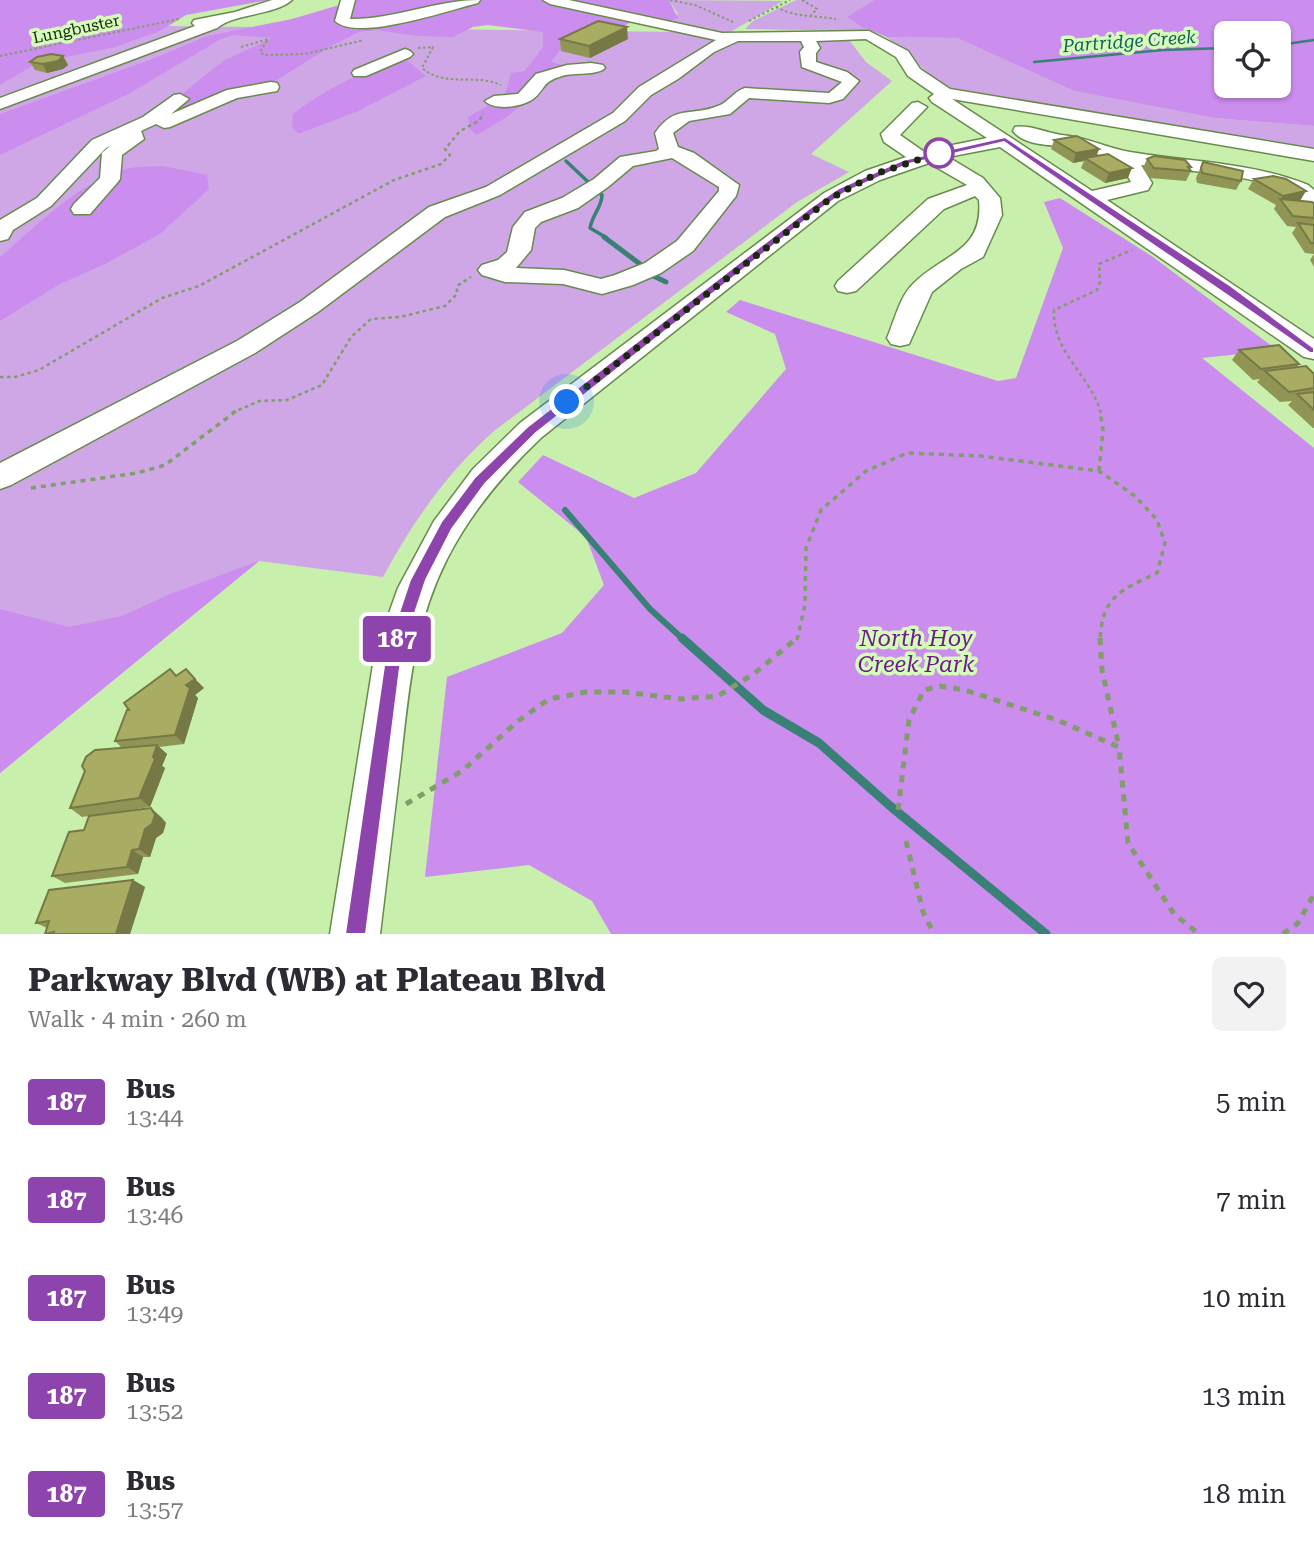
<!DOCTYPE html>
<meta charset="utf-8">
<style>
:root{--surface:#fff;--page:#f2f2f3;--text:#2b2b33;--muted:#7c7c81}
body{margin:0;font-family:"Roboto Serif",serif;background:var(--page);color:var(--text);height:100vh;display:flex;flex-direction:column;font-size:26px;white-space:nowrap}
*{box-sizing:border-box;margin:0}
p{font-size:23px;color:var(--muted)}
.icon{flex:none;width:38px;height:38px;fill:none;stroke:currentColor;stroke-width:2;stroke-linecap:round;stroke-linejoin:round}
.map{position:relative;height:934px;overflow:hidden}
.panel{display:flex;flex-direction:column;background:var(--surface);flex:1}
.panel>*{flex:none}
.badge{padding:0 14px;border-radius:5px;font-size:24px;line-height:46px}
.controls{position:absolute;left:1214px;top:21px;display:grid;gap:14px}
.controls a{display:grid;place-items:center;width:77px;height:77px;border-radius:10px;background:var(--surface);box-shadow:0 2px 5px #0004;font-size:35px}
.you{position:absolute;width:35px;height:35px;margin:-18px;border:5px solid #fff;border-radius:50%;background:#1a73e8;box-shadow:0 0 0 10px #1a73e833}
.map>.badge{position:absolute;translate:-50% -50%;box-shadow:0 0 0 4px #fff}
.round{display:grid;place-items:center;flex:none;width:74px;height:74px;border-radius:10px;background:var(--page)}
.summary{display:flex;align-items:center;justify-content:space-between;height:119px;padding:0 28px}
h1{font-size:33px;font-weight:700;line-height:52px}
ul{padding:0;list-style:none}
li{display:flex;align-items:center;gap:21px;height:98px;padding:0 28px}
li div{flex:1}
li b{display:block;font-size:26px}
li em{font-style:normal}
li .badge{min-width:77px;font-weight:700;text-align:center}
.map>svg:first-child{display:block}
.green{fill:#cfa7e7}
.forest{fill:#cb8dee;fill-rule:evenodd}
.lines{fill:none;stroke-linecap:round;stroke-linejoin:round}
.stream-far4{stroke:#398177;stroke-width:2.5}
.stream-far3{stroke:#398177;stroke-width:3.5}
.stream-far2{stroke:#398177;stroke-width:5}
.stream-far1{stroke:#398177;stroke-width:6}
.stream{stroke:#398177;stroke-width:9}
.minor-casing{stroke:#688b4d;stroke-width:3}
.path-far3{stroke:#809d6b;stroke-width:2;stroke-dasharray:2.5 2.5;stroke-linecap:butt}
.path-far2{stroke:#809d6b;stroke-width:2.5;stroke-dasharray:3.5 3.5;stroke-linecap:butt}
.path-far1{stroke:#809d6b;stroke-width:3.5;stroke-dasharray:5 5;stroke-linecap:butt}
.path{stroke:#809d6b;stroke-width:5;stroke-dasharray:7 7;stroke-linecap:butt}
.minor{fill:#fff;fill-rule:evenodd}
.wall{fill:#909555}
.shaded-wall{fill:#767945}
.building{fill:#a8ad63;stroke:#767945;stroke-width:2}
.line{fill:#8e44ad;stroke:#fff;stroke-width:2}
.walk{stroke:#19270d;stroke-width:7;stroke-dasharray:0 12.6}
.stop-dot{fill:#fff;stroke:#8e44ad;stroke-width:3.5}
.labels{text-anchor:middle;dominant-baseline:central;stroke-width:7;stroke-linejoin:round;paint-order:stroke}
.far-street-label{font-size:16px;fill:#19270d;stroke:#d5fcb8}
.far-water-label{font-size:18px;font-style:italic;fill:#0f605e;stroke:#d5fcb8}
.near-park-label{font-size:23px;font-style:italic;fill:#6c1c8f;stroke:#d5fcb8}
</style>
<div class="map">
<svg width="1314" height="934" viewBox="0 0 1314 934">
<rect width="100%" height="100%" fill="#c8efac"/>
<path class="green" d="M669 0 783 1 727 34 665 23 678 14Z
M796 0H874L848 17 870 31 745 29 753 21Z
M0 26 42 52 167 26 682 32 836 38 849 40 866 62 892 81 811 154 849 172 797 202 494 431C447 473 413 521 383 577L259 561 0 773Z
M887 37 957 38 1074 91 1214 118 1314 126V157L946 89Z"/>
<path class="forest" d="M0 0H269L186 15 160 31 115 47 37 63 0 85Z
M356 0H669L678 18 665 23 632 21 617 31H596L560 50 551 62 571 67 549 73 523 104 505 118 477 135 470 129 468 117 505 96 511 73 525 71 543 47V32L488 25 473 27 453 37 417 36 377 30 359 32 333 45 272 83 165 120 166 107 223 61 272 38 233 35 221 39 130 93 0 155V114L155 58 207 36 292 19Z
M874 0H1314V126L1214 118 1074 91 957 38 887 37 862 27 847 17ZM1227 33H1279V86H1227Z
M405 59 426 76 356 112 298 134 292 126 293 114C324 90 367 68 405 59Z
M163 166 207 175 209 189 160 234 105 264 60 284 0 321V257C39 224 79 181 130 168 141 166 153 167 163 166Z
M1060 198 1153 257 1277 350 1202 358 1314 448V934H611L592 901 529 865 425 877 447 677 562 633 604 585 586 537 518 482 543 455 634 498 696 473 786 369 775 334 726 312 740 300 998 381 1016 378 1063 248 1044 202Z
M259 561 0 773V609L69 627 122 616 168 595Z"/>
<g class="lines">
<path class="stream-far4" d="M1279 45 1314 40
M1034 62 1163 50 1227 48"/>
<path class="stream-far3" d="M566 161 602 195C602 207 592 215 590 228L607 238"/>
<path class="stream-far2" d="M604 237 640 264 641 270 666 282"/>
<path class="stream-far1" d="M565 510 650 609 684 640"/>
<path class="stream" d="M682 638 763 710 819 743 889 805 1046 934"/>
<g class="minor-casing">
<path id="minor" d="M272 0H292C273 16 235 13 217 28L0 109V98L195 26 192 23 194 20 235 12Z
M341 0H355L350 19H352C396 19 436 0 480 0L478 3C449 10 358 42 335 21Z
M543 0H569L722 33 869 31 908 51 920 69 950 89 1314 149V161L952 99 1092 191 1131 182 1119 161C1104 157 1090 151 1076 148 1057 144 1026 148 1013 131L1015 127C1027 124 1048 133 1062 135 1086 137 1107 148 1130 152 1190 162 1251 162 1308 185L1314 190V206C1299 203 1287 189 1271 185 1229 172 1184 171 1141 165L1152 183 1148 190 1107 200 1314 339V359L1304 357 1000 147 948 157 983 178 1000 198 1002 215 983 257 961 269 932 292 909 344 900 346 891 344 887 338C894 322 900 296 913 284 942 254 984 252 979 200L975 196 944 209 856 291 847 293 838 291 835 286 838 281 928 199 967 185 929 163 880 180 838 201 542 437C504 473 471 512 447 559 414 625 409 687 401 759 394 818 387 876 380 934H330L375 652 398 588 434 521 473 469 520 423 824 193 865 171 906 157 884 142 881 134 912 103 918 102 927 107 900 135 923 151 987 138 932 102 929 98 934 94 908 76 896 57 866 39 816 41 820 48 816 53V62L847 72 859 81 843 99 829 103 749 98 730 114 689 121 673 133 678 147 694 153 739 185 736 196 693 251 661 273 633 285 602 294 563 284 505 282 482 275 478 270 482 265 498 260 507 252 513 227 525 212 562 198 594 179 620 157 656 151 659 149 655 133C675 104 691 117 718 106 729 102 734 91 745 88L829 93 842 82 802 67 800 52 804 47 801 41H738L714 52 678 79 651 95 625 121 500 195 445 217 318 312 255 353 11 485 0 489V463L237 341 300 302 429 207 486 187 613 113 639 87 716 40 550 4ZM672 158 719 187V191L677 241 645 263 615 275 601 279 564 270 516 268 531 250 535 228 541 222 578 208 608 187 633 166Z
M405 49 410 51 413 54 410 57 366 76H354L352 73 354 70Z
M591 63 603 65 605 68C597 76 575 72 562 76 541 82 546 89 533 99 522 107 495 111 485 101L494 96 518 94 536 74 567 65Z
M271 82 277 83 279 87 277 91 237 98 170 127 164 128 156 124 141 131 144 139 122 155 120 179 117 183 90 214H74L71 209 74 204 100 178 102 153 110 146 106 148 51 206 13 230 8 239 0 241V220L37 198 92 140 143 117 174 95 180 94 189 99 171 114 227 90Z"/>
</g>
<path class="path-far3" d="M670 0 695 5 733 22
M802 0 817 9 811 15
M776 7C797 18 813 15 836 19
M749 21 790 0
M241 47 268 39 260 52 264 55 305 54 364 40
M418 48 433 47 422 68C446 88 474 73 501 85
M0 56 179 19"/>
<path class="path-far2" d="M0 377H15L39 370 162 298 199 286 394 180 441 164 450 155 445 149 460 131 480 120 483 113
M232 413 259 401 287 400 322 385 351 337 371 319 400 317 445 306 457 294V286L471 277
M1101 413C1090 374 1052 353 1054 310L1097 290 1100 282 1099 264 1132 250"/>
<path class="path-far1" d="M1099 471 1103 430 1100 411
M31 488 137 473 165 465 236 411
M797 640 805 605 806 548 821 510 866 471 907 453 980 456 1099 471 1135 496 1157 520 1165 543 1157 573C1122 590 1102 595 1100 640"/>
<path class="path" d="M1100 638 1102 670 1119 747
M406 804 462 771 518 721 549 699 586 692H625L680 699 718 696 755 673 797 638
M898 810 909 720 924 690 940 686 965 690 1057 720 1119 747 1128 843 1174 914 1199 934
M906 841 923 912 934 934
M1283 934 1298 923 1314 894"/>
<use href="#minor" class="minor"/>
</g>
<path class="wall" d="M560 39H628L590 58 561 51Z
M63 56 68 65 63 69 47 73 35 70 30 62Z
M1054 140 1099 149 1096 157 1128 178 1105 183 1081 168 1084 161 1073 163 1051 149Z
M1147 159 1191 167 1190 170 1191 171 1186 181 1150 178 1143 168Z
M1203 162 1241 181 1236 190 1197 183 1196 178Z
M1254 179 1300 200 1314 203V267L1310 260 1314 254 1305 253 1292 233 1296 227 1287 226 1274 209 1276 205 1248 189Z
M1239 350 1299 364 1297 367 1314 374V428H1313L1288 405 1292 401 1280 402 1257 382 1260 379 1253 380 1232 360Z
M176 676 195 679 204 688 195 695 198 698 184 744 159 747 167 754 162 766 165 768 150 807 97 815 161 817 166 823 163 833 156 838 150 857H143L138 874 65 883 52 876 84 830 89 816 82 817 70 808 85 771 122 748 115 741 129 710Z
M133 880 145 887 130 934H45L47 928 36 923Z"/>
<path class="shaded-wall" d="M627 27 628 39 590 58 589 46Z
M63 56 68 65 63 69 47 73 43 64Z
M1099 149 1095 159 1085 158 1084 161 1073 163 1076 153Z
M1132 168 1128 178 1105 183 1109 173Z
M1306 191 1300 201 1281 199 1283 196Z
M195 679 204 688 195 695 198 698 184 744 175 735 186 685Z
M157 745 167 754 162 766 165 768 150 807 139 798Z
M151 808 161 817 166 823 163 833 156 838 150 857 139 849Z
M132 850 143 857 138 874 127 867Z
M133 880 145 887 130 934H116Z"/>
<path class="building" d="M598 21 627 27 589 46 560 39Z
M51 54 63 56 58 61 43 64 30 62 37 57Z
M1077 136 1099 149 1076 153 1054 140Z
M1108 154 1132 168 1109 173 1085 158Z
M1154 156 1185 160 1191 167H1188L1191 171 1154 168 1147 159Z
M1203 162 1243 171 1241 181 1202 173 1201 168Z
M1273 176 1286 179 1306 191 1283 196 1254 179Z
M1280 199 1312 202 1314 203V218L1293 216Z
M1298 223 1314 225V243H1311Z
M1279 345 1299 364 1261 369 1239 350Z
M1306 366 1314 374V388L1289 392 1265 371Z
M1314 392V410L1297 394Z
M170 669 176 676 186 669 195 679 186 685 190 688 175 735 115 741 127 710H129L124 703Z
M157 745 153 757 155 759 139 798 70 808 85 771 82 766 86 757 95 750Z
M151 808 155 815 152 824 145 829 139 849 132 850 127 867 52 876 69 832 84 830 89 816Z
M133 880 116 934H53L54 932 45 934 49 921 36 923 49 890Z"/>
<path class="line" d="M1005 137 1231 286 1314 348V353H1310C1209 281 1105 214 1004 142L909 164 846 192 816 212 536 433 485 484 452 529 426 580 402 652 366 934H345L386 652 410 580 441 522 475 477 527 427 810 208 839 188 903 160Z"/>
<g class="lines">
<path class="walk" d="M567 402 831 198 878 173 945 151 939 153"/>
</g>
<circle class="stop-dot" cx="939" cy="153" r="14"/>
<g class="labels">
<g class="far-street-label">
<text transform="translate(76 29) rotate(-12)">Lungbuster</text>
</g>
<g class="far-water-label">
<text transform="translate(1129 41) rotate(-4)">Partridge Creek</text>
</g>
<g class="near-park-label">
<text x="916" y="638">North Hoy<tspan x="916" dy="26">Creek Park</tspan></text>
</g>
</g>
</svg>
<div class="controls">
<a><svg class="icon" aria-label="locate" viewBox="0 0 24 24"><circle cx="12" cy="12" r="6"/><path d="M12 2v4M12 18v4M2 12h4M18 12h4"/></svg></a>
</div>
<div class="you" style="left:567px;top:402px"></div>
<b class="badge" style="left:397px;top:639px;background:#8e44ad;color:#fff">187</b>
</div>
<section class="panel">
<div class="summary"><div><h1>Parkway Blvd (WB) at Plateau Blvd</h1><p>Walk · 4 min · 260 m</p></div><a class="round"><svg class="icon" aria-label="heart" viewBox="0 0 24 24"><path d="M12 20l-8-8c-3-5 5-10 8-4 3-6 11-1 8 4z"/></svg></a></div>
<ul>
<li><span class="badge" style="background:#8e44ad;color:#fff">187</span><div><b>Bus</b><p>13:44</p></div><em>5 min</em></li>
<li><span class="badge" style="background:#8e44ad;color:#fff">187</span><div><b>Bus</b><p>13:46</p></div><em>7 min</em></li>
<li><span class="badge" style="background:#8e44ad;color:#fff">187</span><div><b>Bus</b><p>13:49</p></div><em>10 min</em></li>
<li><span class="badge" style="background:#8e44ad;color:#fff">187</span><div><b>Bus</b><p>13:52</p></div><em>13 min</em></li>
<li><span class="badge" style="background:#8e44ad;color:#fff">187</span><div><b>Bus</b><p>13:57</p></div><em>18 min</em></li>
</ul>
</section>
